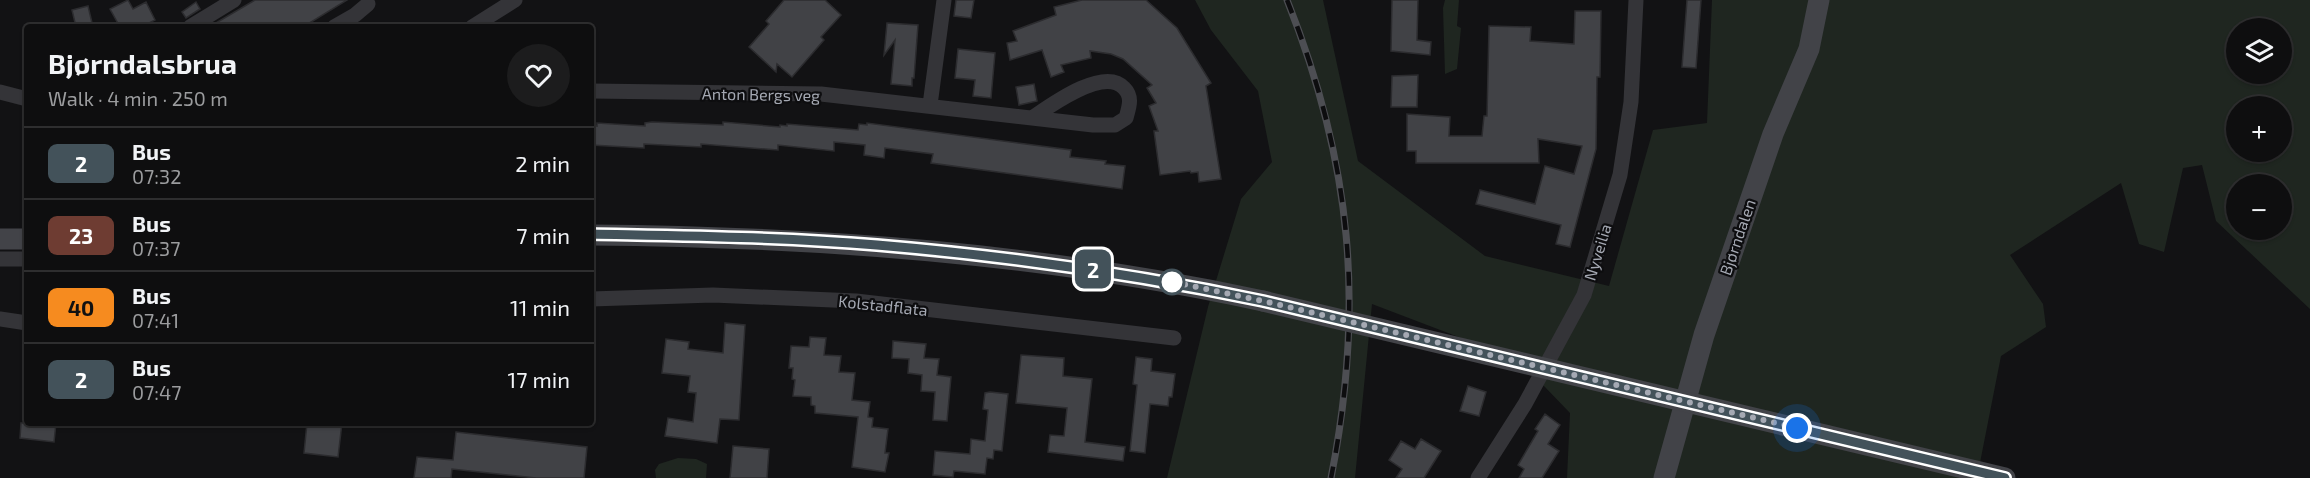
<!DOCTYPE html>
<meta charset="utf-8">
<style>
:root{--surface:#0e0e0f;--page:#1c1c1d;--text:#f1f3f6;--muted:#9b9c9e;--line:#2e2e2f}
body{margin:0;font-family:"Exo 2",sans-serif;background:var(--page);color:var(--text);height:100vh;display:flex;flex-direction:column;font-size:22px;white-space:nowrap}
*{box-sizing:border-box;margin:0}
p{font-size:20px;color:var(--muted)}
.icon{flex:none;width:33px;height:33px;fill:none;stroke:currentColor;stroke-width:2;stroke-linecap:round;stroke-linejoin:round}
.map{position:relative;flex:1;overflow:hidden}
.side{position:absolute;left:24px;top:24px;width:570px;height:402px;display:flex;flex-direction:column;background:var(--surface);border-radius:6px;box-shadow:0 2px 4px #0004,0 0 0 2px var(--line)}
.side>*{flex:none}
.badge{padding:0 12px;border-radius:9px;font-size:21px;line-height:39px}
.fabs{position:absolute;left:2226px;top:18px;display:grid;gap:12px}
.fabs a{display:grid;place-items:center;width:66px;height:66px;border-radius:50%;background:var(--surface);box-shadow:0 2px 4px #0004,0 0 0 2px var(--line);font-size:30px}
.you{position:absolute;width:30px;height:30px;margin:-15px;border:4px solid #fff;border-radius:50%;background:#1a73e8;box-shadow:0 0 0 9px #1a73e833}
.map>.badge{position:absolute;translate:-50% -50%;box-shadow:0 0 0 3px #fff}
.round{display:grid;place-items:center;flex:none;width:63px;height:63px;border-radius:32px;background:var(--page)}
.headline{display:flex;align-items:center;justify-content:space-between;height:102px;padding:0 24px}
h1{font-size:28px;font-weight:700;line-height:45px}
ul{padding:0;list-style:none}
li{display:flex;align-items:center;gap:18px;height:72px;padding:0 24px;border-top:2px solid var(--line)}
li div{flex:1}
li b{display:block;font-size:22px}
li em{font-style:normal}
li .badge{min-width:66px;font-weight:700;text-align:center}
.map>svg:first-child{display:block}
.green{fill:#1f2620;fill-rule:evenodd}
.building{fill:#414246;stroke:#2c2c2f;stroke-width:1.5}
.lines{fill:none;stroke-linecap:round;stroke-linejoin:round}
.minor{stroke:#343438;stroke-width:15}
.secondary{stroke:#424348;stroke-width:21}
.rail-casing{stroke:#4d4e53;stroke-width:7}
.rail{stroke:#0d0d0f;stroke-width:4.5;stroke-dasharray:14;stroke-linecap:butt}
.secondary-bridge{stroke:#424348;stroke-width:21}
.line-casing{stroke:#fff;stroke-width:14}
.line{stroke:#43525a;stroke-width:9}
.walk{stroke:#a5a9b3;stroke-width:6;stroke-dasharray:0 10.8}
.stop-dot{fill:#fff;stroke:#43525a;stroke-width:3}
.labels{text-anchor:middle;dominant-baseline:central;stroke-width:4.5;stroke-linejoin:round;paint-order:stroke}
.street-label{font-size:16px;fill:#a5a9b3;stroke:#0d0d0f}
</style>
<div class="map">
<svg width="2310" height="478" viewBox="0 0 2310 478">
<rect width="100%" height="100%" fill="#121214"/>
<path class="green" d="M1195 0H1323L1358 161 1485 256 1609 286 1653 130 1707 123 1712 0H2310V309L2216 221 2202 165 2183 168 2164 252 2139 244 2121 183 2010 255 2043 304 2046 327 2001 356 1977 478H1567L1570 413 1519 360 1372 304 1355 478H1167L1208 307 1241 199 1272 162 1258 91 1211 30ZM2236 28H2282V74H2236ZM2236 106H2282V152H2236ZM2236 184H2282V230H2236Z
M1445 0H1459L1457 26 1461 28 1457 69 1445 74 1443 8Z
M678 458 696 459 707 464 706 478H656L655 470 659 464Z"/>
<path class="building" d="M128 0 133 9 146 2 155 20 149 23 151 27H120L110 9Z
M255 0H347L303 27H209Z
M784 0H825L841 15 821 37 824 40 792 77 777 64 776 72 749 47 769 24 766 21Z
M956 0H974L971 18 954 16Z
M1082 0H1146L1177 28 1211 83 1206 86 1221 179 1199 182 1198 172 1191 173 1190 171 1160 175 1154 131H1158L1149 106 1156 103 1147 88 1152 85 1123 59 1111 54 1090 51 1091 58 1061 65 1064 72 1051 77 1042 50 1010 60 1007 43 1017 41 1013 31 1056 15 1054 7Z
M1392 0H1418L1417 40 1431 42 1430 55 1391 51Z
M1687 0H1701L1696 68 1682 67Z
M196 2 200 9 186 18 182 12Z
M88 6 93 27H76L72 10Z
M1575 11H1601L1600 77H1597L1596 149 1570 247 1556 244 1561 225 1476 204 1480 190 1535 204 1545 166 1574 174 1582 146 1538 139 1539 163H1416V151H1407V114L1450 117 1449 136H1482L1484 116H1487L1489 26 1531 27 1530 41 1574 44Z
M887 23 918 25 914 78H912V86L891 84 895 40 884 55Z
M958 49 995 53 991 98 973 96 975 80 955 78Z
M1418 75 1417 107H1391L1392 76Z
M1034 84 1037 101 1019 105 1016 87Z
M652 122 723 125V122L780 127V125L787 126V124L858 130 859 124 867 125V123L1071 150 1070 157 1106 161 1105 164 1125 166 1122 189 931 163 933 154 885 148 884 158 864 155 865 145 834 142V151L778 145V150L701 144V147L644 144V148L591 145V125L597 126V123L645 126V123Z
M725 323 745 325 739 420 720 419 717 443 665 436 668 418 693 422 696 393 688 392 690 376 662 373 666 339 689 342 688 349 723 353Z
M810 337 826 338 824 355 841 356 839 372 855 373 852 400 870 402 868 417 873 418 872 427 888 429 885 453H889L885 472 852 467 858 417 815 413V406L811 405V397L793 396 795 380 792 379 793 368H789L791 346 809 347Z
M893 341 926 344 924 358 939 359 937 375 951 377 947 421 933 420 935 392 921 391 922 375 908 373 909 359 892 358Z
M1021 355 1064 358 1063 376 1092 379 1085 442 1125 447 1123 461 1048 452 1050 435 1064 436 1067 408 1016 403Z
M1136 357 1152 359 1151 371 1175 374 1172 397H1169L1168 406 1150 404 1145 453 1130 451 1137 385 1133 384Z
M1468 386 1486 392 1479 416 1460 411Z
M990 392 1008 394 1002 451 994 450 993 459 987 458 985 474 954 471 953 477 933 475 935 451 970 454 971 439 985 441 988 410 983 409 985 393Z
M1545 414 1560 425 1548 444 1559 451 1542 478H1519L1524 469 1518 465 1538 431 1535 429Z
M21 423H56L54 442 20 438Z
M307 423H342L338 457 304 453Z
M456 432 587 447 584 478H536L452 469 451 478H414L417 457 453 460Z
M1421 439 1441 451 1424 478H1396L1402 469 1389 460 1401 441 1415 449Z
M733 446 769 449 767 478H730Z"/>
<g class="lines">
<path class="minor" d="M190 27 234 0
M334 27 355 15 368 4
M472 27 515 0
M591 91 821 94 1093 125H1115L1126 118C1129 107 1133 97 1124 88 1104 66 1051 105 1032 118
M0 92 27 99
M930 105 944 0
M0 259H27
M591 299 713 295 856 301 1174 338
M0 319 27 323
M1478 478 1525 404 1584 295 1620 175 1631 102 1636 0"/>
<path class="secondary" d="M591 235C817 237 1041 253 1263 301
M0 239H27
M1664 478 1704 335 1773 134 1809 49 1819 0"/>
<g class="rail-casing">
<path id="rail" d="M1287 0C1352 163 1365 306 1331 478"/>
</g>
<use href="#rail" class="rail"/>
<path class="secondary-bridge" d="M1263 301 2005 478"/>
</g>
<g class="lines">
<g class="line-casing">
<path id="line" d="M591 234C686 236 782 237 877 245 1007 256 1135 274 1263 301L2005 478"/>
</g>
<use href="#line" class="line"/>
<path class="walk" d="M1172 282 1168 281 1263 301 1797 428"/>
</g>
<circle class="stop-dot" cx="1172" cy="282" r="12"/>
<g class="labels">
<g class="street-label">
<text transform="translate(761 94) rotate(1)">Anton Bergs veg</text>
<text transform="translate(1737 237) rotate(-71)">Bjørndalen</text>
<text transform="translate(1597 252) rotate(-73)">Nyveilia</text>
<text transform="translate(883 305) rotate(6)">Kolstadflata</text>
</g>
</g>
</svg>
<div class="fabs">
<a><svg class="icon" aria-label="layers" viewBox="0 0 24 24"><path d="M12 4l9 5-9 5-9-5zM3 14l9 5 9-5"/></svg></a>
<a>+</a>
<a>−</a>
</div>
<div class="you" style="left:1797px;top:428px"></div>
<b class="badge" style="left:1093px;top:269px;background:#43525a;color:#fff">2</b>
<section class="side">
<div class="headline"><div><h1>Bjørndalsbrua</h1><p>Walk · 4 min · 250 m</p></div><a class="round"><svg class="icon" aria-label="heart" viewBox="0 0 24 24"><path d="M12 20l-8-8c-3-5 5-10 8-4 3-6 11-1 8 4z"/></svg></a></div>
<ul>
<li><span class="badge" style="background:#43525a;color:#fff">2</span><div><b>Bus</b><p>07:32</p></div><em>2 min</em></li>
<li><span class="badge" style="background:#6e3c32;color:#fff">23</span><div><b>Bus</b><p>07:37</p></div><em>7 min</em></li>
<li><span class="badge" style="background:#f68b1f;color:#111">40</span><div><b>Bus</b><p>07:41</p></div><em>11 min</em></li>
<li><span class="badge" style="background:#43525a;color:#fff">2</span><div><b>Bus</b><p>07:47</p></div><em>17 min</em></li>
</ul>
</section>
</div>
